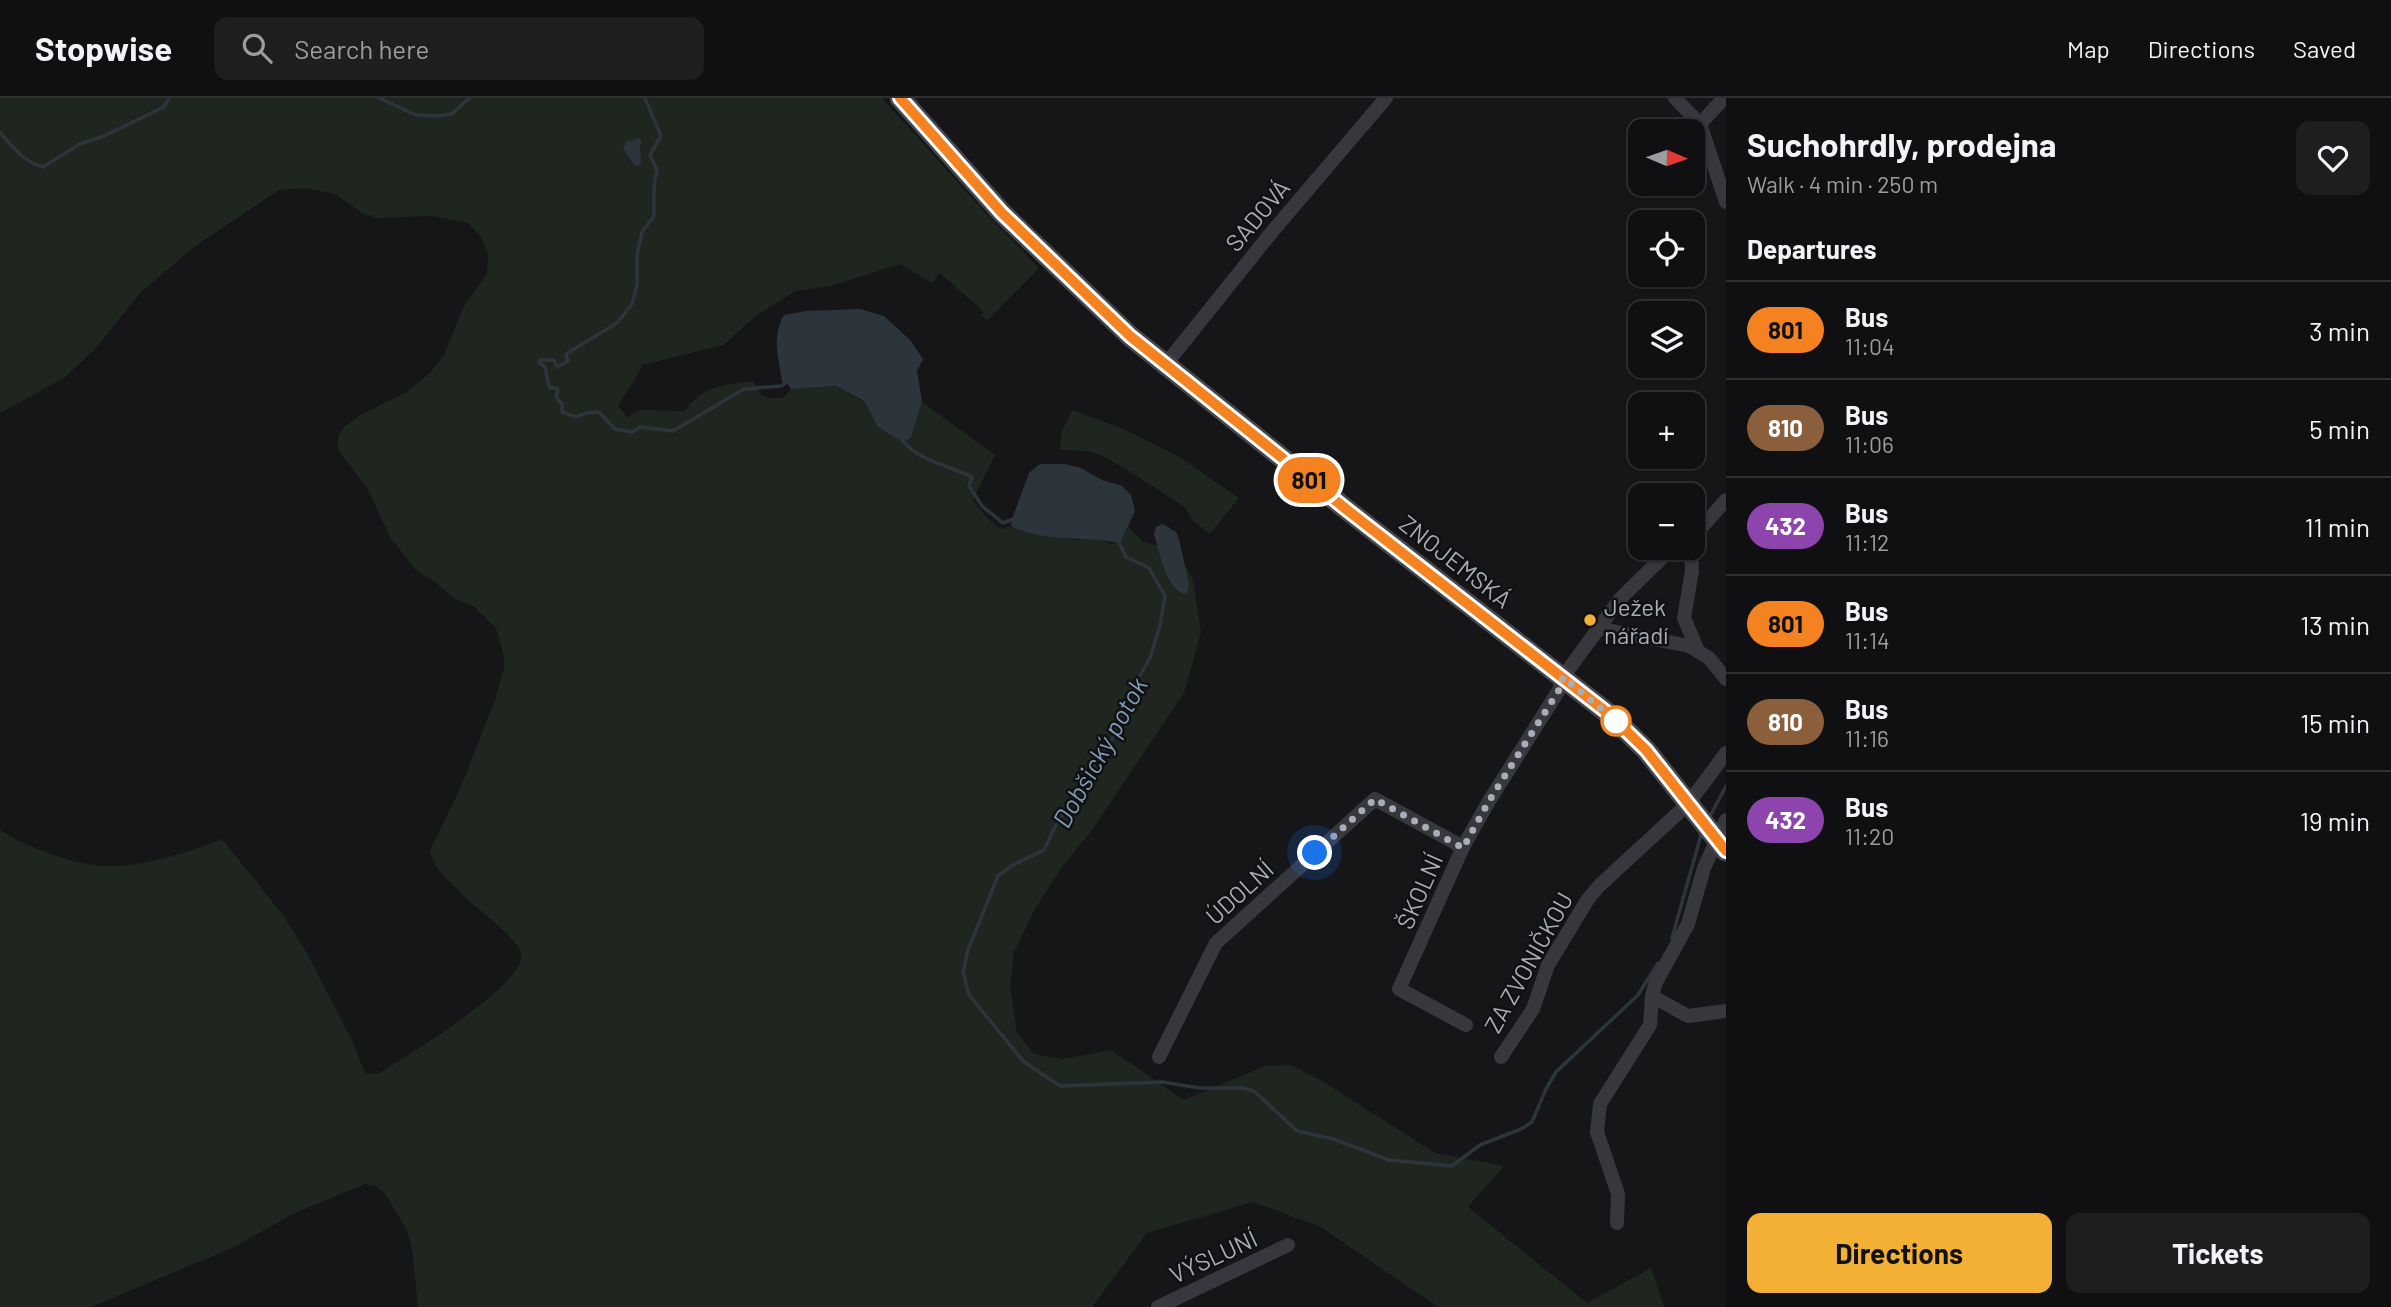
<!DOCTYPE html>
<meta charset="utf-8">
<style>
:root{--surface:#101012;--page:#1e1e20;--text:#f1f3f6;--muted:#9c9d9f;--line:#303032;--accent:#f2b134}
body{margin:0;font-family:Barlow,sans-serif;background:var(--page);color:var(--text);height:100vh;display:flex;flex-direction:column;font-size:26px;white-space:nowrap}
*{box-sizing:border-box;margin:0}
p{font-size:23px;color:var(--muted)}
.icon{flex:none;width:38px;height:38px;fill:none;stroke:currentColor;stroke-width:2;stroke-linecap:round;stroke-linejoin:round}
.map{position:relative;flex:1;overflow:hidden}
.side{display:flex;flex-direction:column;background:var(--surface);width:665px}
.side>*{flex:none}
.badge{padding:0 14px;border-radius:23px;font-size:24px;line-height:46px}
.needle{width:46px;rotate:92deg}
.tools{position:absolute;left:1628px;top:21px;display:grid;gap:14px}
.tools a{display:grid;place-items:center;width:77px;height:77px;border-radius:14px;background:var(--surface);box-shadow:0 2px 5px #0004,0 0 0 2px var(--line);font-size:35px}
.you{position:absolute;width:35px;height:35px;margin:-18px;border:5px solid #fff;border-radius:50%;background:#1a73e8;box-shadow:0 0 0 10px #1a73e833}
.map>.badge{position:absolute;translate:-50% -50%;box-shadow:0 0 0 4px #fff}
h2{padding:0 21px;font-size:26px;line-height:63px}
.round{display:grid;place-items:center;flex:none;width:74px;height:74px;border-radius:14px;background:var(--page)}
.head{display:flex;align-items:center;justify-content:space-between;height:119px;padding:0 21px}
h1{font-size:33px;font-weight:700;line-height:52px}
.button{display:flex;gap:14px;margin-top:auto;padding:14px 21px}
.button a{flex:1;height:80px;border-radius:14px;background:var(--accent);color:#111;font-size:28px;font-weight:700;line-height:80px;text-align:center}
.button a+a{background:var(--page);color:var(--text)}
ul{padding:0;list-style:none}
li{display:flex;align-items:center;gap:21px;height:98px;padding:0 21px;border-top:2px solid var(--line)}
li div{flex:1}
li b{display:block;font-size:26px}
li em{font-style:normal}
li .badge{min-width:77px;font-weight:700;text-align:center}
header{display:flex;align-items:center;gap:42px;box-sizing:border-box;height:98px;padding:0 35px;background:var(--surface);border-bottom:2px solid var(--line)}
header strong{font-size:33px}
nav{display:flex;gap:38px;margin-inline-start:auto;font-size:24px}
.search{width:490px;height:63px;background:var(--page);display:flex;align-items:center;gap:18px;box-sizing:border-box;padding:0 24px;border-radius:14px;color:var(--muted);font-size:26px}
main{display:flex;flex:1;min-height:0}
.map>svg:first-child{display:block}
.green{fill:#1e261f}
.water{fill:#2c353c}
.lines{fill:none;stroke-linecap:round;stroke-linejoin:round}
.stream{stroke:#2c353c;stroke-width:3.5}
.minor{stroke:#37383d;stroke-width:14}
.secondary{stroke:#45474d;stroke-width:21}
.line-casing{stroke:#fff;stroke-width:16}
.line{stroke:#f58220;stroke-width:10}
.walk{stroke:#a8adb8;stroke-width:7;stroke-dasharray:0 12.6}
.poi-dot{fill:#f2b134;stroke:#111113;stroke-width:2.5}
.stop-dot{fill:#fff;stroke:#f58220;stroke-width:3.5}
.labels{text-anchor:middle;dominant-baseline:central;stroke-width:5;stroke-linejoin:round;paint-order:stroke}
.street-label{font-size:24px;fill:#a8adb8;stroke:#111113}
.poi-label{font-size:24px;fill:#a8adb8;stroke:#111113;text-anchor:start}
.water-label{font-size:26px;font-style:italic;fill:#7f9bb3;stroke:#111113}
</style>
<header>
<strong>Stopwise</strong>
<div class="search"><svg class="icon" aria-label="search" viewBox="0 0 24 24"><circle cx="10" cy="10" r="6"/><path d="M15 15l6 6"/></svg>Search here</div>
<nav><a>Map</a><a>Directions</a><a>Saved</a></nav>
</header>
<main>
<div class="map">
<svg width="1726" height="1209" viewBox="0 0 1726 1209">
<rect width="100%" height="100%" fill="#161618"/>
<path class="green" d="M0 0H882L990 120 1039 170 987 223 981 217 984 214 940 175 932 185 900 166 831 188 795 193 754 219 724 247 643 267 618 308 627 319 640 312 684 313C705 287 722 287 753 283 762 301 764 301 783 300L791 291 834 288 864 304 877 328 911 340 922 304 995 357 973 402 987 420 1000 431 1011 428 1074 442 1098 440 1110 446 1120 444 1128 429 1143 444 1176 451 1193 482 1201 534 1184 595 1093 731 1061 770 1034 813 1014 854 1010 889 1017 935 1034 956 1063 961 1111 952 1184 1002 1265 968 1291 967 1322 983 1435 1055 1504 1068 1468 1109 1587 1205 1651 1170 1664 1209H1438L1319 1128 1253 1104 1147 1135 1092 1209H418L412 1151 407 1132 385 1096 376 1088 365 1086 295 1115 234 1149 91 1209H0V732C29 750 67 764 101 768 137 771 189 754 222 741L283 817 308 857 352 942 365 975 378 976C403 960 529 885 521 855 517 839 474 809 461 795 449 782 433 770 430 753L460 691 495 602 505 566 501 547 496 530 473 508 455 501 436 485 415 471 390 439 368 391 338 352V338L344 329 360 317 405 295 430 275 444 257 463 210 487 175 488 156 481 139 468 125 432 118 377 120 362 115 335 96 305 90 279 92 194 149 141 194 96 250 64 280 0 315Z
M1073 312 1126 332 1178 358 1239 400 1210 436 1193 423 1185 409 1124 370 1103 358 1087 353 1060 352 1062 332Z"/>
<path class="water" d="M639 40 642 43 640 48 641 65 640 67 635 68 623 51 626 44Z
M860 211 884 218 910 242 923 261 917 273 922 304 911 340 902 344 877 328 864 303 835 288 791 291 787 285 782 284C779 260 771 240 784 217L806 213Z
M1040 366H1065L1081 370 1102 382 1122 388 1131 397 1135 413 1120 445C1086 438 1044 445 1011 428L1012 421 1029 375Z
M1163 426 1176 434 1179 441 1189 486 1187 496C1167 495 1159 453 1154 436L1156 429Z"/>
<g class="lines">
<path class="stream" d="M379 0 416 17 438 18 452 16 469 0
M645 0 661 38 650 57 657 72 654 88V118L642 134 637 158V187L632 206 617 225 566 256 568 263 557 269 554 262H540L539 264 545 269 549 289 558 291 556 299 562 306V314L576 319C582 316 592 314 599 314L615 331 632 334 640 329 673 333 744 291 781 288 788 283
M0 34C10 47 27 66 43 69L80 46 104 38 164 9 169 0
M901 340C916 363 949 367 972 379L969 388 982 408 1003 425 1014 421
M1118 442 1126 459 1149 470 1165 498 1160 527 1150 560 1127 600 1112 641 1056 727 1044 752 1013 767 998 778 968 852 963 874 969 897 1024 964 1060 988 1162 984 1200 990H1242L1254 993 1297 1033 1333 1041 1389 1062 1452 1068 1480 1047 1521 1031 1532 1024 1546 991 1556 974 1638 897 1658 865
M1709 720 1726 688
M1672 840 1701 737"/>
<path class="minor" d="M1675 0 1700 26 1726 104
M1700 26 1724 0
M1166 266 1271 135 1386 0
M1692 434 1701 430 1726 402
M1691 450 1692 473 1684 520 1698 553
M1597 530 1689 548 1709 560 1726 581
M1652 898 1656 884 1688 826 1704 770 1726 722
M1466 927 1399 891 1463 749 1489 703 1559 592 1563 579 1620 501 1672 450
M1159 959 1216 845 1375 701 1463 749
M1501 959 1533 911 1548 867 1588 801 1600 787 1688 706 1726 655
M1617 1125 1618 1096 1597 1034 1600 1006 1650 927 1652 898 1688 918 1726 913
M1158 1209 1288 1147"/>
<path class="secondary" d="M900 0 1002 115 1130 238 1346 411 1609 616 1646 652 1726 753"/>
</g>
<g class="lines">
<g class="line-casing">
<path id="line" d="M900 0 1002 115 1130 238 1346 411 1609 616 1646 652 1726 753"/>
</g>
<use href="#line" class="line"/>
<path class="walk" d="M1315 755 1375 701 1463 750 1489 703 1559 592 1563 579 1616 623"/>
</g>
<circle class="poi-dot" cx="1590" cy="522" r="7"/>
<circle class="stop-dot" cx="1616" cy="623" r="14"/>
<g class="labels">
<g class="street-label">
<text transform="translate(1257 117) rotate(-50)">SADOVÁ</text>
<text transform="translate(1456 463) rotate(38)">ZNOJEMSKÁ</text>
<text transform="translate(1419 793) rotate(-66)">ŠKOLNÍ</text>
<text transform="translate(1239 794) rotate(-42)">ÚDOLNÍ</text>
<text transform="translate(1528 864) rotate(-61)">ZA ZVONIČKOU</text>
<text transform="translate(1213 1158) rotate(-25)">VÝSLUNÍ</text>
</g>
<g class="poi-label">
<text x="1604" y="508">Ježek<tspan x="1604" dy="28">nářadí</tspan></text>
</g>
<g class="water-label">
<text transform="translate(1099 654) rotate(-61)">Dobšický potok</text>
</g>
</g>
</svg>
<div class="tools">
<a><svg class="needle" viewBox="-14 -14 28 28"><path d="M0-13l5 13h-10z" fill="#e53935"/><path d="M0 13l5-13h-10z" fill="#9c9d9f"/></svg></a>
<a><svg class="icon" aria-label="locate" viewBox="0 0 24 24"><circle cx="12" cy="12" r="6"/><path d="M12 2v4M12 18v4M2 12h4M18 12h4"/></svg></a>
<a><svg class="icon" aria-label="layers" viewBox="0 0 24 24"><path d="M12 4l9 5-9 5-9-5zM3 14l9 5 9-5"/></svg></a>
<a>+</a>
<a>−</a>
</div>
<div class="you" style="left:1315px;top:755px"></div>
<b class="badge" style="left:1309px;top:382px;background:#f58220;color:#111">801</b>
</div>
<section class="side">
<div class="head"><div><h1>Suchohrdly, prodejna</h1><p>Walk · 4 min · 250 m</p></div><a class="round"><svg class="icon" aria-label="heart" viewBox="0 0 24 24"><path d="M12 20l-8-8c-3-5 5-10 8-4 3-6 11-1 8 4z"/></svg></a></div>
<h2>Departures</h2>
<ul>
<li><span class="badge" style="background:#f58220;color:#111">801</span><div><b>Bus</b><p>11:04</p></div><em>3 min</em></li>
<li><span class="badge" style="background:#8b5e3c;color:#fff">810</span><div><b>Bus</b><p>11:06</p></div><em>5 min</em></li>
<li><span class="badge" style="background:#8e44ad;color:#fff">432</span><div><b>Bus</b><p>11:12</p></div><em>11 min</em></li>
<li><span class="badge" style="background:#f58220;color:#111">801</span><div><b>Bus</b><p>11:14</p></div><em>13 min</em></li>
<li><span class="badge" style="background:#8b5e3c;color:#fff">810</span><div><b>Bus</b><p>11:16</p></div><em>15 min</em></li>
<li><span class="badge" style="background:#8e44ad;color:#fff">432</span><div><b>Bus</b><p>11:20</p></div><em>19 min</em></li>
</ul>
<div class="button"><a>Directions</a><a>Tickets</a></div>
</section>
</main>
